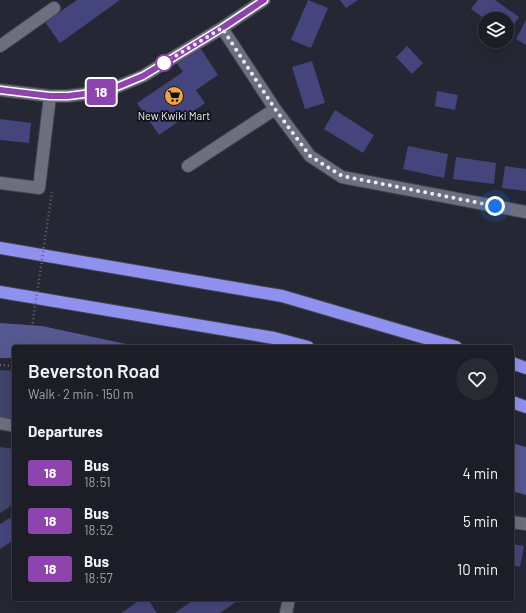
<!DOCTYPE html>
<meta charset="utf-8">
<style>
:root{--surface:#1c1d27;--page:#292a33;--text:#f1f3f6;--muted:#a0a2a7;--line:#3a3b44}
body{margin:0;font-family:Barlow,sans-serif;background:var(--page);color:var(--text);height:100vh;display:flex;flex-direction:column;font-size:15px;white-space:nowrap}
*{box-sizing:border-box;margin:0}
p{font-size:13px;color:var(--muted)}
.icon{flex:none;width:22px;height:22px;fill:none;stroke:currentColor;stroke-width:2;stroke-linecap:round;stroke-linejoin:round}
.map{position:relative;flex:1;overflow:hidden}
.details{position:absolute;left:12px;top:345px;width:502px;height:256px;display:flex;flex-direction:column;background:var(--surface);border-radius:4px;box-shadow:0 4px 16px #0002,0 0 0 1px var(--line)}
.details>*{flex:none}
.badge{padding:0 8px;border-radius:3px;font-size:14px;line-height:26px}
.fabs{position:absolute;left:478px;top:12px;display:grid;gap:8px}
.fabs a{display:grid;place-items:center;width:36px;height:36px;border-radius:50%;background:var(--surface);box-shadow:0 4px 16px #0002,0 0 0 1px var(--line);font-size:20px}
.you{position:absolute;width:20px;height:20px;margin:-10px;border:3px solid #fff;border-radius:50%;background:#1a73e8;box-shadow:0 0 0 6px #1a73e833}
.map>.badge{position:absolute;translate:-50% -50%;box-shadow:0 0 0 2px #fff}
h2{padding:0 16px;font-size:15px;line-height:36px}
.round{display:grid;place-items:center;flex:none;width:42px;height:42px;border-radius:21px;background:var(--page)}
.overview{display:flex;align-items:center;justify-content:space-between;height:68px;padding:0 16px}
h1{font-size:19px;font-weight:600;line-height:30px}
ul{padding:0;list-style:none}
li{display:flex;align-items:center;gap:12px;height:48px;padding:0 16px}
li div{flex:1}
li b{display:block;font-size:15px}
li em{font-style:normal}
li .badge{min-width:44px;font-weight:700;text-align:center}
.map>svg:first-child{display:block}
.green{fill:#42456c}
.forest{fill:#555891}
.building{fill:#44457c}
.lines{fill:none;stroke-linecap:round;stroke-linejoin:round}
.minor-casing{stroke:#44444f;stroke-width:14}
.highway-casing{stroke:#44444f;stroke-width:14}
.path{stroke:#646672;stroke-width:2.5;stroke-dasharray:1 3;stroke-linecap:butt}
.minor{stroke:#6d6f7e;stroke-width:12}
.highway{stroke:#8e92ee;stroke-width:12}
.path-bridge{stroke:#646672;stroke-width:2.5;stroke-dasharray:1 3;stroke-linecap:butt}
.line-casing{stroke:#fff;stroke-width:9}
.line{stroke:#8e44ad;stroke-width:6}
.walk{stroke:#ebecf5;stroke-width:4;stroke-dasharray:0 7.2}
.stop-dot{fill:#fff;stroke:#8e44ad;stroke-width:2}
.labels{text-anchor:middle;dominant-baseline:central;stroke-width:3.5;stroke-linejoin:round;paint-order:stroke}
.poi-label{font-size:11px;fill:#ebecf5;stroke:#101016}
</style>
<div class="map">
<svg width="526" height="613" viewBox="0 0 526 613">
<rect width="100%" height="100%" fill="#252734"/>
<path class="green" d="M0 370 14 371V420L0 417Z
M0 447 14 449V504L0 513Z"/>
<path class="forest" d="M0 323 42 326 140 347H14V358H0Z
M512 443 526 447V495L512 491Z"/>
<path class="building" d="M77 0H120L60 43 45 22Z
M308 0 328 8 311 48 291 40Z
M340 0H358L346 8Z
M478 0H495L519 17 507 34V19H485L471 9Z
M526 20V45L516 39Z
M199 46 218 75 196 90 205 103 159 135 137 103 183 72 176 62Z
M407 46 423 63 412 74 396 57Z
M312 61 325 103 305 109 292 67Z
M437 91 458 95 455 110 435 106Z
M335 110 374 135 363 153 324 129Z
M0 119 31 123 29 143 0 140Z
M408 146 448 154 444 178 403 169Z
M456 157 496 163 494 184 453 179Z
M505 166 526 169V191L502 188Z
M10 518 14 523V540L0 549V524Z
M512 544 524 546 520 567 512 565Z
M142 599H148L157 613H121Z
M195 599H240L220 613H175Z"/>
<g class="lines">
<g class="minor-casing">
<path id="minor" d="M222 28 275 109 310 156 342 177 526 212
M0 46 54 8
M0 90 50 96H68L107 91 143 76 222 28 264 0
M188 166 275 109
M0 183 39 188 50 96
M0 423 14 426
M512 522 526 524
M286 613 289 599"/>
</g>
<g class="highway-casing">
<path id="highway" d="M0 248 282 296 456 347
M0 292 274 338 308 347
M512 363 526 368
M512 402 526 407"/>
</g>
<path class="path" d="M0 365 14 366"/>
<use href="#minor" class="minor"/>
<use href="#highway" class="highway"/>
<path class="path-bridge" d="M29 347 52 192"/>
</g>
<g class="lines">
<g class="line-casing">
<path id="line" d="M0 90 50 96H68L107 91 143 76 222 28 264 0"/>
</g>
<use href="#line" class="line"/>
<path class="walk" d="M164 63 222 28 275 109 310 156 342 176 495 206"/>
</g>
<defs>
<g id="supermarket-disc" transform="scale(1)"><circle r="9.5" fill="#f1a540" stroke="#101016"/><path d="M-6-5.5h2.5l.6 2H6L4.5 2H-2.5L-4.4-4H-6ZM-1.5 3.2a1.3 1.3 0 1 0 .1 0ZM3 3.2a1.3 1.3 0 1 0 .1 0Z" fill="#111"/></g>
</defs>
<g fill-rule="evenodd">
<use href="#supermarket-disc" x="174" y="96"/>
</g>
<circle class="stop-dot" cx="164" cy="63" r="8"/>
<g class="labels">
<g class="poi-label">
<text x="174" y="115">New Kwiki Mart</text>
</g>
</g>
</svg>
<div class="fabs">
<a><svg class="icon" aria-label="layers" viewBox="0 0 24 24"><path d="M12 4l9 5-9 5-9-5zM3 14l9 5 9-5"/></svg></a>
</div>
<div class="you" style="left:495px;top:206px"></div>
<b class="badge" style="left:101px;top:92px;background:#8e44ad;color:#fff">18</b>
<section class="details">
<div class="overview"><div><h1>Beverston Road</h1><p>Walk · 2 min · 150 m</p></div><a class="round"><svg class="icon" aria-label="heart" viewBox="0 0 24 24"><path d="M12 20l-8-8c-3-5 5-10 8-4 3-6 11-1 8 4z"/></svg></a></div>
<h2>Departures</h2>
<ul>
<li><span class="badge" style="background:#8e44ad;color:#fff">18</span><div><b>Bus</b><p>18:51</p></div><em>4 min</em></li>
<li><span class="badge" style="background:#8e44ad;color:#fff">18</span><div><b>Bus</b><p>18:52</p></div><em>5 min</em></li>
<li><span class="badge" style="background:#8e44ad;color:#fff">18</span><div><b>Bus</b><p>18:57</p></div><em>10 min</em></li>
</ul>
</section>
</div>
